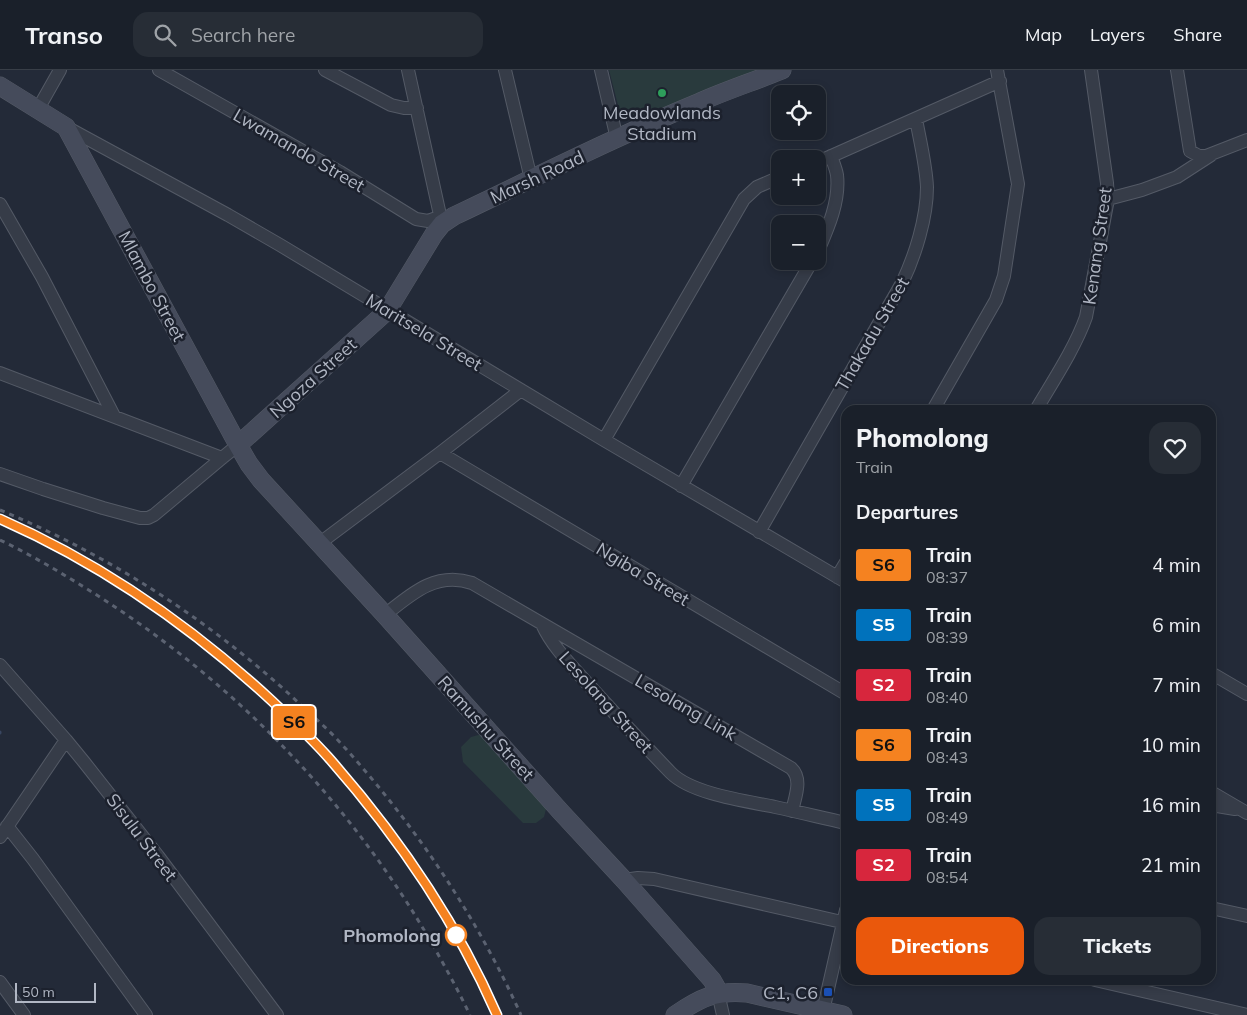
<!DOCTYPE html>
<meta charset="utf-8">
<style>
:root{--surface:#1a202a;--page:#272d36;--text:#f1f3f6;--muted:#9fa3a8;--line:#383e47;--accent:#ea580c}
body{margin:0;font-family:Mulish,sans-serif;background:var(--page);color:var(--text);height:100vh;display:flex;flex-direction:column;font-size:19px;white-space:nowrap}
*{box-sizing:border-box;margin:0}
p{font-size:16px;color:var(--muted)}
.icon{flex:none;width:28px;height:28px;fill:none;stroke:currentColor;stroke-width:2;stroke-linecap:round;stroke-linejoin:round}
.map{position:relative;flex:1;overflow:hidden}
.drawer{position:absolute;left:841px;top:335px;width:375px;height:580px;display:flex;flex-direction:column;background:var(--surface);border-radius:15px;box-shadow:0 2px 8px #0003,0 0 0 1px var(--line)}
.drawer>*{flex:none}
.badge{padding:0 10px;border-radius:4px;font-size:18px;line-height:32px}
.buttons{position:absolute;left:771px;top:15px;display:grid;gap:10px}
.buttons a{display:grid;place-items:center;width:55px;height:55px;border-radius:10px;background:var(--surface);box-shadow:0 2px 8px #0003,0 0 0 1px var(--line);font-size:25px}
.scale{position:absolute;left:15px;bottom:12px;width:81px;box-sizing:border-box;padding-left:5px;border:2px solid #b1b7c4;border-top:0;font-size:14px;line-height:18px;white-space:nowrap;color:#b1b7c4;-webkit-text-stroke:4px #1c212d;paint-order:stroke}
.map>.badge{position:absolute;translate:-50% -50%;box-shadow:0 0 0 2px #fff}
h2{padding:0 15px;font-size:19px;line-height:45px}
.round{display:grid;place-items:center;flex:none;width:52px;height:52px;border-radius:15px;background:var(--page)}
.head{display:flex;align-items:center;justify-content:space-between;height:85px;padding:0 15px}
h1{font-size:24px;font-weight:800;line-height:38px}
.button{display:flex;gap:10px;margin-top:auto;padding:10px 15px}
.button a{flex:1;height:58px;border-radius:15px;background:var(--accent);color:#fff;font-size:20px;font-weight:800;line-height:58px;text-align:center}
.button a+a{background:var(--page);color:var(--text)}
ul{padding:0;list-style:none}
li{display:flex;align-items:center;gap:15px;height:60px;padding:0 15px}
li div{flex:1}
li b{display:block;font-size:19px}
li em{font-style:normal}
li .badge{min-width:55px;font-weight:700;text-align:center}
header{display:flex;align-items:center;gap:30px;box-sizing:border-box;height:70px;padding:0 25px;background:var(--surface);border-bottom:1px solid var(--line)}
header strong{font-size:24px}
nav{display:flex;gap:28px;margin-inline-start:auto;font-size:18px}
.search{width:350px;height:45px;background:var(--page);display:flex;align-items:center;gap:12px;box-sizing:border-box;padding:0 18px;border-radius:15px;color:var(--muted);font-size:19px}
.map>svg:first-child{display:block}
.green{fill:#293a3d}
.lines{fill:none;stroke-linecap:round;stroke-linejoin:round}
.stream{stroke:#394660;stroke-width:3}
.street-casing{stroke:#545a66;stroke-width:14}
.secondary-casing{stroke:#545a66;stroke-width:19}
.street{stroke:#363c48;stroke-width:12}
.secondary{stroke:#454b5b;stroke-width:18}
.rail{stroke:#5b6271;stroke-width:3;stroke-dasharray:5 5;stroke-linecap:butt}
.line-casing{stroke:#fff;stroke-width:11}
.line{stroke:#f58220;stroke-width:8}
.leisure-dot{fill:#2e9e5b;stroke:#1c212d;stroke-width:2}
.stop-dot{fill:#fff;stroke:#f58220;stroke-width:2.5}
.transit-dot{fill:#1a4fb4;stroke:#1c212d;stroke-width:2}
.labels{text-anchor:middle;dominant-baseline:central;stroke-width:5;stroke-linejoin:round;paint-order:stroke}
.poi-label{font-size:18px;fill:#b1b7c4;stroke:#1c212d}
.street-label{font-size:18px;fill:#b1b7c4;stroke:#1c212d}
.stop-label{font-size:18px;font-weight:bold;fill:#b1b7c4;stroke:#1c212d;text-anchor:end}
</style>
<header>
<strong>Transo</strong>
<div class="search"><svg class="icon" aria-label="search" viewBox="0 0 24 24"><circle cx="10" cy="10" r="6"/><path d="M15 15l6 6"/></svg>Search here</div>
<nav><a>Map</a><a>Layers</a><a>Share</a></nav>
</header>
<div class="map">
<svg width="1247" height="945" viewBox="0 0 1247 945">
<rect width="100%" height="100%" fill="#232a38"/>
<path class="green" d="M609 0H764L654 47H621Z
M482 664 547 735 544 747 536 753H523L463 692 461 677 471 667Z"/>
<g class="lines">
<path class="stream" d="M0 663V662"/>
<g class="street-casing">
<path id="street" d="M159 0 340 102 416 149 428 151 441 146
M325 0 391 35 404 38H417
M408 0 442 154
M505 0 531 109
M601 0 617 69
M1177 0 1190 81 1199 86H1206L1247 70
M38 39 60 0
M66 57 228 145 280 175 604 370 846 512
M818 92 1000 11
M1108 129 1142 120 1177 107 1211 85
M0 134 42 207 114 346
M818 181C828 158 840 131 837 105 836 99 833 92 831 86
M0 303 222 388
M933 340 996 230 1004 206 1018 114 997 0
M1036 340C1053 311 1075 278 1086 247L1108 129 1107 113 1091 0
M604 370 744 129 757 117 780 107
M440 383 846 624
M0 404 43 419 103 438 140 448H148L154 445 222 388 238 375
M681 416 812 191
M759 462 902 213C915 186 927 148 927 117 926 95 920 71 916 49
M320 473 440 383 521 320
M837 507 846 492
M385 545C411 524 436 501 472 513L791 698C803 709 795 727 792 741
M542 554C552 576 570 594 586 612 614 643 642 673 671 703 692 724 746 731 775 737 799 742 823 748 846 753
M0 595 66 670 84 692 158 786 277 945
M1211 603 1247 624
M1211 722 1247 743
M1211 735 1235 739
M7 756 33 789 146 945
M0 767 66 670
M624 810 638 808 654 809 846 853
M1211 838 1247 846
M1095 910 1247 945
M0 912 24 945
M718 923 723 945
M826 945 823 941 846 840"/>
</g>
<g class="secondary-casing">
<path id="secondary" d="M0 16 66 57 238 375 249 394 261 410 385 545 560 741 624 810 712 910 716 917 718 923
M238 375 387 241 434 164 442 154 454 146C536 107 617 66 700 32 727 20 755 11 782 0
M675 945C700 928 716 920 747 923L843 945"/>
</g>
<use href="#street" class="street"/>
<use href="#secondary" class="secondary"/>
<path class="rail" d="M0 440C106 484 203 546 288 623 304 638 320 652 335 667 411 749 475 843 521 945
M0 449C83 485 159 536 229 594 264 623 298 653 328 687 371 735 409 787 442 842 462 875 481 909 497 945
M0 470C27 483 53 498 79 514 222 601 342 721 427 865 442 891 457 918 470 945"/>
</g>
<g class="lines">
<g class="line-casing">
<path id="line" d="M0 449C100 493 192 557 272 631 291 649 310 667 328 687 396 764 456 851 497 945"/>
</g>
<use href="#line" class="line"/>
</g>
<circle class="leisure-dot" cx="662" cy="23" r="5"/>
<circle class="stop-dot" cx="456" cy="865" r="10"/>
<rect class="transit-dot" x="823" y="917" width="10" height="10" rx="2.5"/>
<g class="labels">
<g class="poi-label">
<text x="662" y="42">Meadowlands<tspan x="662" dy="21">Stadium</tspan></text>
<text x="818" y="922" text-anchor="end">C1, C6</text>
</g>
<g class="street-label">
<text transform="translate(299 80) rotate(30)">Lwamando Street</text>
<text transform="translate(537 107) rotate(-25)">Marsh Road</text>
<text transform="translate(1097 176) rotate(-82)">Kenang Street</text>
<text transform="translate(152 216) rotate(62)">Mlambo Street</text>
<text transform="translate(424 262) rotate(31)">Maritsela Street</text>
<text transform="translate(872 264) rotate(-60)">Thakadu Street</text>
<text transform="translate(313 308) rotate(-42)">Ngoza Street</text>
<text transform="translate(643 504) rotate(31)">Ngiba Street</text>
<text transform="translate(606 632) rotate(48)">Lesolang Street</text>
<text transform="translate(686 637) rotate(30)">Lesolang Link</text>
<text transform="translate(486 658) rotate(48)">Ramushu Street</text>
<text transform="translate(142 767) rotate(53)">Sisulu Street</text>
</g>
<g class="stop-label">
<text x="441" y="865">Phomolong</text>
</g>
</g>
</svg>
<div class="buttons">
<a><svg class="icon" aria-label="locate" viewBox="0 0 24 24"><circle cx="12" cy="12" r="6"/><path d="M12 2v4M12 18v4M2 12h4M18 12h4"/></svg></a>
<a>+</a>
<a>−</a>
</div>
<div class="scale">50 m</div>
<b class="badge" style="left:294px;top:652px;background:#f58220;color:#111">S6</b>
<section class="drawer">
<div class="head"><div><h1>Phomolong</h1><p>Train</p></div><a class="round"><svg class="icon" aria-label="heart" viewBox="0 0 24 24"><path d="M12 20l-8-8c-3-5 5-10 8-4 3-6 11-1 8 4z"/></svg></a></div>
<h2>Departures</h2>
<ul>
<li><span class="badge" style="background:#f58220;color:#111">S6</span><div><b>Train</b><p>08:37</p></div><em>4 min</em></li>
<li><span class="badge" style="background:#0072bc;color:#fff">S5</span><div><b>Train</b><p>08:39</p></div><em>6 min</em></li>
<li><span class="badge" style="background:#d7263d;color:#fff">S2</span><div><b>Train</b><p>08:40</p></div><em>7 min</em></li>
<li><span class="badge" style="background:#f58220;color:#111">S6</span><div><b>Train</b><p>08:43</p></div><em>10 min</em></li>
<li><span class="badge" style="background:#0072bc;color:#fff">S5</span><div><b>Train</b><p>08:49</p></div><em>16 min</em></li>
<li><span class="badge" style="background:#d7263d;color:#fff">S2</span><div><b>Train</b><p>08:54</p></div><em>21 min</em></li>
</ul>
<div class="button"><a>Directions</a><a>Tickets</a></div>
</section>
</div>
